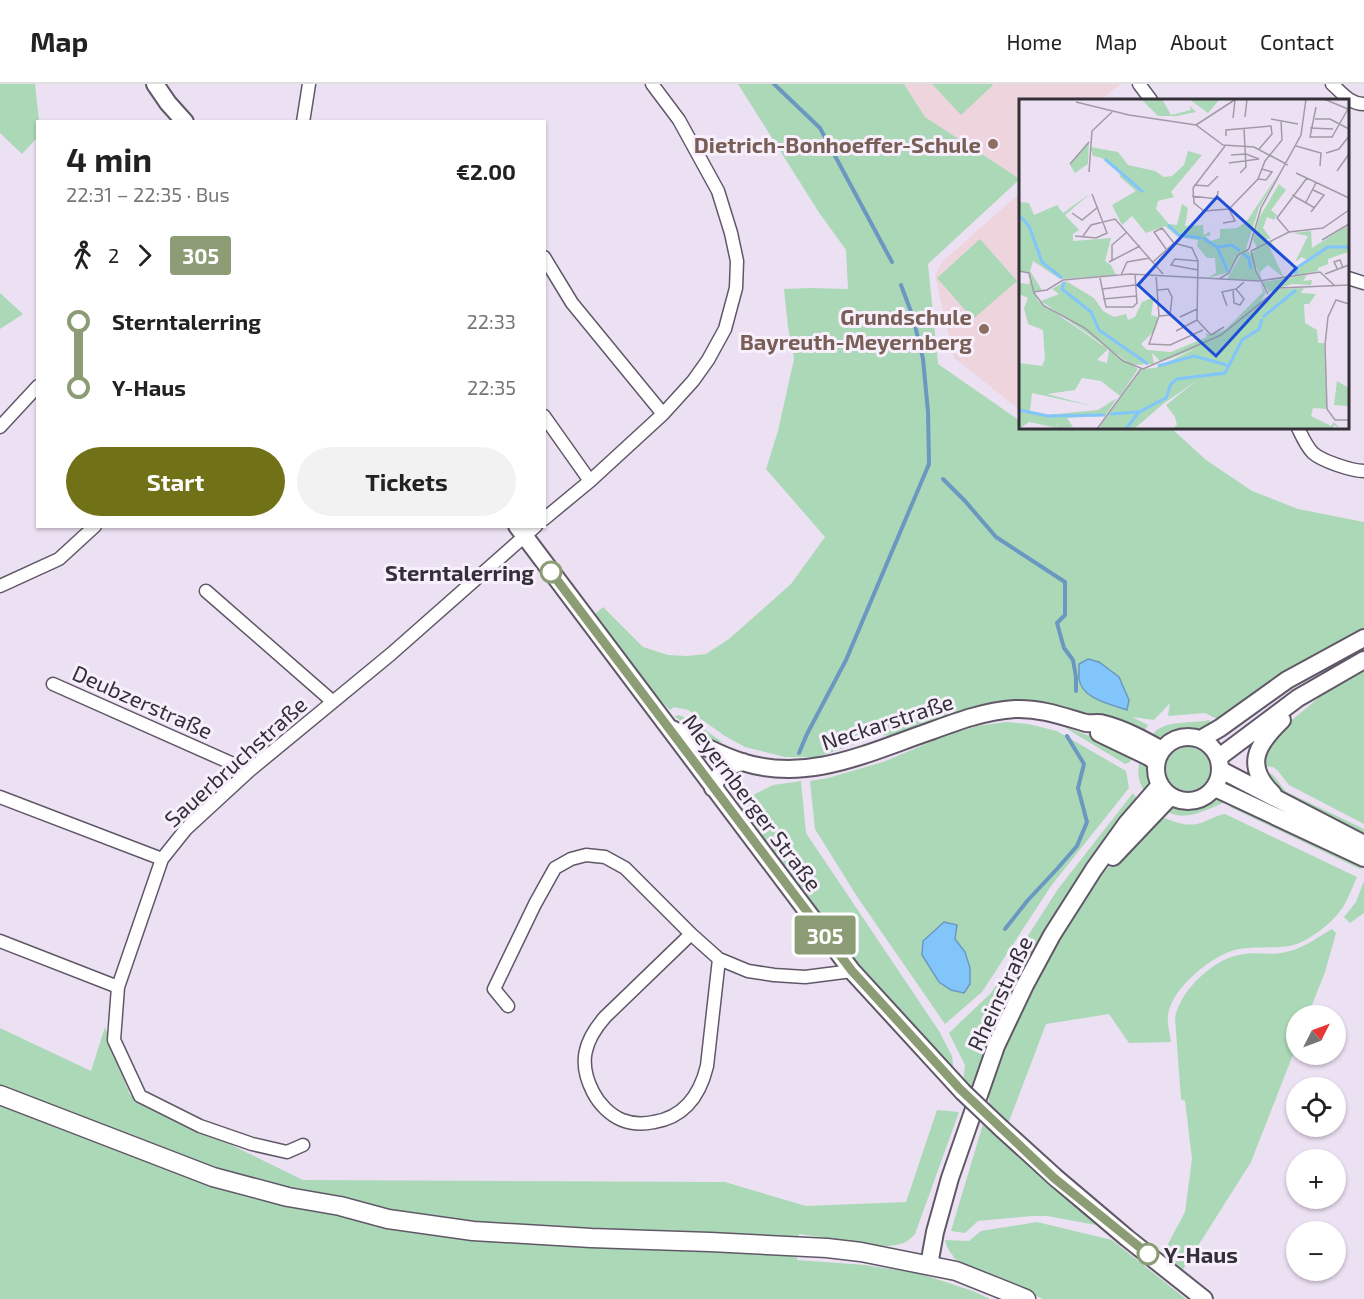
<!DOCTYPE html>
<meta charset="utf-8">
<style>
:root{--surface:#fff;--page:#f2f2f2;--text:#222;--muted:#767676;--line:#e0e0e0;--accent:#717218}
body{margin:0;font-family:"Exo 2",sans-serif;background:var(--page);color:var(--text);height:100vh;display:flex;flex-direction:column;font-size:22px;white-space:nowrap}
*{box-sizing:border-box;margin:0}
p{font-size:20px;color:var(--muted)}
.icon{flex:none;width:33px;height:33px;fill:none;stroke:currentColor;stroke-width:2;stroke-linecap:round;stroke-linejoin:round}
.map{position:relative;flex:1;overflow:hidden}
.side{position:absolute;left:36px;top:36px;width:510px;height:408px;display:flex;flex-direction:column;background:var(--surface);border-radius:0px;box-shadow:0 2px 4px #0004}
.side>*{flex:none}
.badge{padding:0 12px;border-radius:4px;font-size:21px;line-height:39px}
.needle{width:39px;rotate:48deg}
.fabs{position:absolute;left:1286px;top:921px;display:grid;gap:12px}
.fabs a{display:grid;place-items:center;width:60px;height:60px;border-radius:50%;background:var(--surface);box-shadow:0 2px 4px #0004;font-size:30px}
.map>.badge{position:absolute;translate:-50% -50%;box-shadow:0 0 0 3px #fff}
.legs{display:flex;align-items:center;gap:9px;height:66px;padding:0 30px;font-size:20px}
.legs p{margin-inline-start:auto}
.summary{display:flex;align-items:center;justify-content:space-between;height:102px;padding:0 30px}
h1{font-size:33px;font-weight:700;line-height:45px}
.primary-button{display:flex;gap:12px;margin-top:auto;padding:12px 30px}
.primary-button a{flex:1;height:69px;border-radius:36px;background:var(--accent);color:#fff;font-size:24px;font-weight:700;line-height:69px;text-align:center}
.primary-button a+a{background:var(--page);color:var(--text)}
ul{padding:0 30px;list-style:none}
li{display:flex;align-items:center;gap:21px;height:66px;font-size:22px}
li i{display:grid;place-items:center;width:9px;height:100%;margin:0 8px;background:currentColor}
li i::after{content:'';width:15px;height:15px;margin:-8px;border:4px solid;border-radius:50%;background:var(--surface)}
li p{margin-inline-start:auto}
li:first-child i{background:linear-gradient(#0000 50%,currentColor 0)}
li:last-child i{background:linear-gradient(currentColor 50%,#0000 0)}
header{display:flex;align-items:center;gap:36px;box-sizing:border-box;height:84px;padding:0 30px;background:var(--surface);border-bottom:2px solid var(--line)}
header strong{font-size:28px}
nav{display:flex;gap:33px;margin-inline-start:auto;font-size:21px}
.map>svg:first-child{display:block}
.education{fill:#edd4dd}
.green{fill:#abd8b7;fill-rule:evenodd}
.water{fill:#82c5fa;stroke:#6b98c0;stroke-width:1.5}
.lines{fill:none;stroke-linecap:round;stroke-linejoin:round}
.stream{stroke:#6b98c0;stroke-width:4}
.street-casing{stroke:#615867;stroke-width:15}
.secondary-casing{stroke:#615867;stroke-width:20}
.primary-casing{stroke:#615867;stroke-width:21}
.street{stroke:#fff;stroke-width:12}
.secondary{stroke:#fff;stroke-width:16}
.primary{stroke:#fff;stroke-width:18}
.secondary-bridge-casing{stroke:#615867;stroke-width:20;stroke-linecap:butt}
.secondary-bridge{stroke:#fff;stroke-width:16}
.line-1-casing{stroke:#fff;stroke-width:14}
.line-1{stroke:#8c9d75;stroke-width:9}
.education-dot{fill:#8d6e63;stroke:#f8effd;stroke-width:2}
.stop-1-dot{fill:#fff;stroke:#8c9d75;stroke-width:3}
.labels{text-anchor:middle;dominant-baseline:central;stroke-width:6;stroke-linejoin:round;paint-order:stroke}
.education-label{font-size:22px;font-weight:bold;fill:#785e54;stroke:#f8effd;text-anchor:end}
.stop-label{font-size:22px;font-weight:bold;fill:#343037;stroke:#f8effd;text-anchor:end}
.street-label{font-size:22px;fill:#343037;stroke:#f8effd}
.inset-river{fill:none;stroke:#82c5fa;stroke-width:3}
.inset-road{fill:none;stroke:#a29aa8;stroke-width:1.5}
.view{fill:#1d4ed8;fill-opacity:0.15;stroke:#1d4ed8;stroke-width:3}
.inset-edge{fill:none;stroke:#343037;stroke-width:3}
</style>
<header>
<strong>Map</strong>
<nav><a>Home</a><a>Map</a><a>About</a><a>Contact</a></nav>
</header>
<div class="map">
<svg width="1364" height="1215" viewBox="0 0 1364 1215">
<rect width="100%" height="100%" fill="#ece1f3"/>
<path class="education" d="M904 0H1120L1101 16H1020V87L1015 92 925 33Z
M1020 109V326L954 274 935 191 943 177Z"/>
<path class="green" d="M0 0H35L39 37 38 38 37 54 22 70 0 49Z
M738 0H904L925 33 1020 95 928 180 938 280 1020 337V344L1031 345 1033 344H1171L1206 376 1252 407 1298 425 1364 438V547L1221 637 1205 629 1168 632 1170 619 1154 636 1132 633 1148 641 1143 650 1111 637 1063 622 1033 618 989 621 969 625 893 652 879 651 818 673H785L745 663 725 652 688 626 674 623 670 626 656 612 593 532 603 523 643 563 668 571 687 572 706 570 729 555 791 500 825 453 766 385 778 347 794 275 788 243 784 205 810 204 848 205 846 166 818 127Z
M932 0H992L993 1 961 31Z
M980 155 1017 197 973 235 937 194Z
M0 209 23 230 0 245Z
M1364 586V740L1289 701 1278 687 1273 683 1262 682 1263 671 1276 649 1326 608Z
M679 631 693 637 722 658 711 657 689 643 674 632Z
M1209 636 1214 642C1210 644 1205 647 1201 647 1194 648 1188 645 1181 647 1170 649 1163 657 1152 652 1161 635 1193 640 1209 636Z
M1006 638 1028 640 1057 647 1126 687 1129 704 1051 802 982 908 945 940 858 814 815 745 810 697 828 694 883 678 942 653 977 642ZM944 838 956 841 955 855 923 857Z
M1064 643 1113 660 1134 670 1130 678 1125 680Z
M1166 685a22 22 0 1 1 44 0a22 22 0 1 1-44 0Z
M1141 675C1151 685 1155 697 1146 709 1138 699 1136 687 1141 675Z
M1270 689C1277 693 1280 702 1287 708L1364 745V756L1360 755 1353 744 1280 709 1266 690Z
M801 697 806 749 939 947 952 972 955 995 855 882 734 712 737 708 749 713 773 701Z
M1133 709 1137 715 1043 855 995 943 969 1008 963 1002 965 981 949 949 991 909 1058 805Z
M1216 713 1225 715V718C1206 726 1182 740 1164 725 1178 718 1181 724 1193 722 1201 721 1209 716 1216 713Z
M1235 718 1364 781 1360 785 1230 723Z
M1225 730 1357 793C1353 801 1350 810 1346 818 1337 835 1319 849 1302 858 1282 867 1260 861 1239 865 1213 870 1172 903 1168 931 1167 939 1170 950 1171 958L1129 959 1109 930 1046 940 1008 1040 991 1027 987 1003 1049 869 1094 798 1159 732C1176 738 1188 745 1206 737 1213 734 1218 731 1225 730Z
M1364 797V829L1350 839 1344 833 1356 818Z
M1332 845 1336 849 1325 888 1308 931 1296 932V963L1251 1078 1179 1192 1160 1175 1185 1128 1192 1075 1185 1017 1181 1015 1175 934C1180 906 1215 873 1244 870 1256 868 1269 871 1281 869 1301 866 1315 855 1332 845Z
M105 943 130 1011 303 1096 725 1098 806 1122 906 1118 937 1026 959 1028 915 1150C906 1161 895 1162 881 1162L799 1150 797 1176 865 1181 921 1190 973 1207 990 1215H0V944L91 987Z
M983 1040 1096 1141 1047 1132H1032L978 1137 965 1149 951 1147Z
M1037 1138 1112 1156 1186 1215H1043L955 1175 947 1163 945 1156 969 1157 981 1147Z"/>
<path class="water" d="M1088 575 1099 578 1119 593 1129 616 1127 626C1110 620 1082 615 1079 595 1079 590 1079 585 1079 580Z
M944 838 957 841 955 855 965 868 970 884V900L964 909 951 906 939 898 922 871 923 857Z"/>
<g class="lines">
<path class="stream" d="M774 0 820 44 892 178
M943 395 965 417 996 453 1065 498V531L1057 539 1064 564 1073 576 1076 593V607
M799 669 807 650 846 576 929 380 928 328 923 275 913 233 901 201
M1005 845 1028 816 1057 785 1077 762 1087 738 1078 704 1084 680 1067 652"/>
<g class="street-casing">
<path id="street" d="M1139 0 1151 16
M1332 0C1342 9 1350 20 1364 20
M303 38 309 0
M544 173 572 219 663 330
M1348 194 1364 199
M544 332 590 397
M0 343 38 302
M1298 344C1302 352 1306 362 1313 369 1322 377 1352 387 1364 387
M544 435 590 397 663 330 693 297 708 276 725 245 736 204 737 177 731 149 718 107 679 36 652 0
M0 502 59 475 95 442
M206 507 332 617
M53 600 249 687
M0 713 162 775
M691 850 605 933C584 957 578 979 593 1008 599 1020 610 1031 622 1036 632 1040 644 1040 654 1038 685 1033 700 1011 707 982L719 875
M0 857 118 903
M508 922 494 905 535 820 555 784 571 775 586 771 605 773 625 784 691 850 719 875 748 887 774 891 805 893 852 887
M303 1061 287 1068 252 1060 200 1042 140 1012 114 956 118 903 162 775 186 745 249 687 391 570 536 442"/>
</g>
<g class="secondary-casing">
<path id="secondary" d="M155 0 168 19 185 38
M517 442 852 887 963 1008
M672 645C694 657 717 670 742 678 809 699 869 668 931 647 958 637 985 627 1015 625 1040 624 1062 632 1086 639 1092 640 1098 638 1104 640 1124 645 1144 656 1162 666
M1099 649 1149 673 1156 678
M1156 685a32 32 0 1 1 64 0a32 32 0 1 1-64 0Z
M1201 655 1220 644 1287 596 1364 554
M1218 674 1298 614 1364 576
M1221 686 1364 760
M713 704C721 685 723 683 743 678
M1215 704 1364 774
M1273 710C1244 682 1256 661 1282 636
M1113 773 1170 713
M1001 1044 1055 1093 1127 1154 1204 1215
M929 1181 935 1148 950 1094 996 962 1025 901 1052 851 1094 785 1127 739 1160 701"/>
</g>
<g class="primary-casing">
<path id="primary" d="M0 1011 213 1093 288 1113 340 1122 388 1135 473 1147 591 1154 710 1158 827 1164 861 1168 956 1187 1026 1215"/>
</g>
<use href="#street" class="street"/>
<use href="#secondary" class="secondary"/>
<use href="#primary" class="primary"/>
<g class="secondary-bridge-casing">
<path id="secondary-bridge" d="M963 1008 1001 1044"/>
</g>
<use href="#secondary-bridge" class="secondary-bridge"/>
</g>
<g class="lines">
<g class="line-1-casing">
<path id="line-1" d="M551 488 852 887 960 1005 1054 1094 1148 1170"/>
</g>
<use href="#line-1" class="line-1"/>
</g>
<g class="education-dot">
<circle cx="993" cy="60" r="6"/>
<circle cx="984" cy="245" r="6"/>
</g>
<g class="stop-1-dot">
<circle cx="551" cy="488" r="10"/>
<circle cx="1148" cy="1170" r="10"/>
</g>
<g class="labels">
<g class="education-label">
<text x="981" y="60">Dietrich-Bonhoeffer-Schule</text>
<text x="972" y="232">Grundschule<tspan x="972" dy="25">Bayreuth-Meyernberg</tspan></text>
</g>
<g class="stop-label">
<text x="534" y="488">Sterntalerring</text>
<text x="1164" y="1170" text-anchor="start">Y-Haus</text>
</g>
<g class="street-label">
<text transform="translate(143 617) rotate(24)">Deubzerstraße</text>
<text transform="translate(887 637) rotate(-18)">Neckarstraße</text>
<text transform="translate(235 677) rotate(-42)">Sauerbruchstraße</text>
<text transform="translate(753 718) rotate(53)">Meyernberger Straße</text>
<text transform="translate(999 909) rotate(-65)">Rheinstraße</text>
</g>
</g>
<g transform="translate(1019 15)">
<rect width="330" height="330" fill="#ece1f3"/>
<path d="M122 0H143L152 16 172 11 170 6 177 13 158 17H139ZM170 0H201L189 14ZM70 43 69 65 56 74 51 66ZM71 48 99 53 109 66 136 72 145 78 153 77 165 66 169 52 183 56 152 93 155 98 139 102 137 110 150 125 158 126 163 105 169 109 166 127 184 126 185 136 191 132V137H186L192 142 201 139V130L218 129 227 123 259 76 240 109 227 150 232 155 238 149 234 141 240 119 260 85 267 91 252 111 258 116 255 121 248 118 244 129 252 140H247L249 144 254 142 251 149 265 179 249 166 241 173 243 182 234 161 241 182 208 180 224 152 208 174 188 179 197 174 196 159H188L178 147 179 141 159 138 146 127 127 134 113 117 103 126 93 106 117 92 100 77 103 74 83 59 74 57ZM72 94 46 116 60 131 54 135V142L92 139 86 162 92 166 97 176 41 180 14 162 11 172 23 191 15 192 19 202 89 250 78 261 88 264 90 251 119 270 101 297 82 282 63 279 56 291 28 295 73 307 13 294 11 312 27 316 79 311 98 299 86 317 48 319 54 328 39 329 38 323V329L10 323 0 330V264L23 267 26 260 24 231 9 225 5 209 9 199 0 195V184L10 185 11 181 9 173 0 172V103L10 104 15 116 38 106 44 114ZM328 127 329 153 309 160V165L299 169V172L274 177 277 168 288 161 283 158 276 163 289 137 274 134 292 132 293 149ZM288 176 284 182 293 181 292 186 273 185 250 193 243 183ZM47 182 75 199 84 212 95 218 107 215 109 221 116 218 123 203 135 198 132 216 139 218 136 231 122 245 128 251 152 253 188 238 186 234 192 236 207 230 244 193 241 184 247 194 241 203 260 190 285 189 282 194 297 195 290 205H285L286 224 298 231 299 244H305L308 310 294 309 292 317 312 327 315 323 321 330 315 326 313 330H153L158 326 156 318 147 306 177 282 144 305 115 330H83L81 327 123 270 136 269 176 250 142 263 133 254 135 265 113 266 22 202 40 195 33 190ZM318 282 330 289V307L315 306Z" fill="#abd8b7"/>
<path class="inset-river" d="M86 60 124 93M2 118 10 127 23 163 43 179M149 126 160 136 182 139M184 139 198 148 209 173M199 148 213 146 221 152M224 155 230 159 232 170M276 175 279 168 309 148H330M45 183 43 190 72 213 80 231 129 265M244 218 277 191M139 267 175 257 208 266M0 311 29 317 86 316M91 315 119 313M107 330 120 313 147 299 152 285 158 280 206 274 223 241 240 230 243 220"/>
<path class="inset-road" d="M305 0 329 10M61 4 57 3 110 16 177 26 204 46 235 48 269 66M297 8 291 38H313L329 10M226 18 228 0M214 19 216 1M252 20 279 25M296 20H311L330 30M177 26 217 0M291 29 314 30M207 37V31L252 27 253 35 240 50M206 47 174 89 175 104 185 112 210 110 239 80 246 62 263 41 262 21M277 47 302 54 301 67M307 54 320 50 330 37M210 64 240 60 227 55 212 56M51 65 70 43M318 72 330 55M70 73 73 32 93 13M221 74 227 68 225 30M277 74 330 99M239 80 247 81 253 73 243 70M175 86 189 87 199 77M273 96 296 109M173 97 198 100 199 92M287 103 297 84M292 113 305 96 294 91M53 114 63 121 79 108M204 124 216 122 210 110M270 133 258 119 288 79M56 137 77 139 88 134 73 95M64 137 72 126 96 120 144 175M303 141 330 125M147 150 135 133 143 129 155 144M230 150 242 109 282 36 287 0M232 152 270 133 304 129 330 111M232 152 237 172 249 195M93 162V146L108 133M90 163 121 147M134 163 155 144 173 149 179 162 178 221 192 236 205 228M179 171 152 166 156 160 179 162M319 171 315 163 321 161 324 169M0 172 10 174 15 194 25 207 66 229 104 262 124 270 202 236 260 189 330 186M306 175 330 166M102 176 108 163 131 159M137 176 140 217 130 245 151 246 184 231M81 179 87 208H114L118 204 116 175M200 180 210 174 219 156 230 150M83 190 116 186M139 191 149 190 153 198 151 216 140 217M214 191 215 204 221 206 225 200 217 190M14 193 28 191 44 181 111 175 240 182 301 173 315 186M84 200 117 197M330 205 317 201 309 218 306 246 308 310 316 321H330M208 207 203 193 217 190 225 183M161 218 178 210M157 232 178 221M78 330 122 270"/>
<path class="view" d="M198 98 277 169 197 257 119 186Z"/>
<rect width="330" height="330" class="inset-edge"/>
</g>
</svg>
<div class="fabs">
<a><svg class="needle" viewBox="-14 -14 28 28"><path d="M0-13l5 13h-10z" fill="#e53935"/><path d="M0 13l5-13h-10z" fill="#767676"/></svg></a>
<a><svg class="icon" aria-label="locate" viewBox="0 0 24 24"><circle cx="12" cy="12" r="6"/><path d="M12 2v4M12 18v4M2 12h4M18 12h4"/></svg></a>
<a>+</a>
<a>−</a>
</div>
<b class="badge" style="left:825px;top:851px;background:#8c9d75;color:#fff">305</b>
<section class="side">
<div class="summary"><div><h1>4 min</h1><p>22:31 – 22:35 · Bus</p></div><b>€2.00</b></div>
<div class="legs"><svg class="icon" aria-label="walk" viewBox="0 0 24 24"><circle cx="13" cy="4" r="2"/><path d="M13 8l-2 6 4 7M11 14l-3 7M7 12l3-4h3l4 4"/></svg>2<svg class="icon" aria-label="forward" viewBox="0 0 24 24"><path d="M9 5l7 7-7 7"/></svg><b class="badge" style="background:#8c9d75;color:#fff">305</b></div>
<ul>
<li><i style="color:#8c9d75"></i><b>Sterntalerring</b><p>22:33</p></li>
<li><i style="color:#8c9d75"></i><b>Y-Haus</b><p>22:35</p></li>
</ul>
<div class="primary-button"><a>Start</a><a>Tickets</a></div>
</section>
</div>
